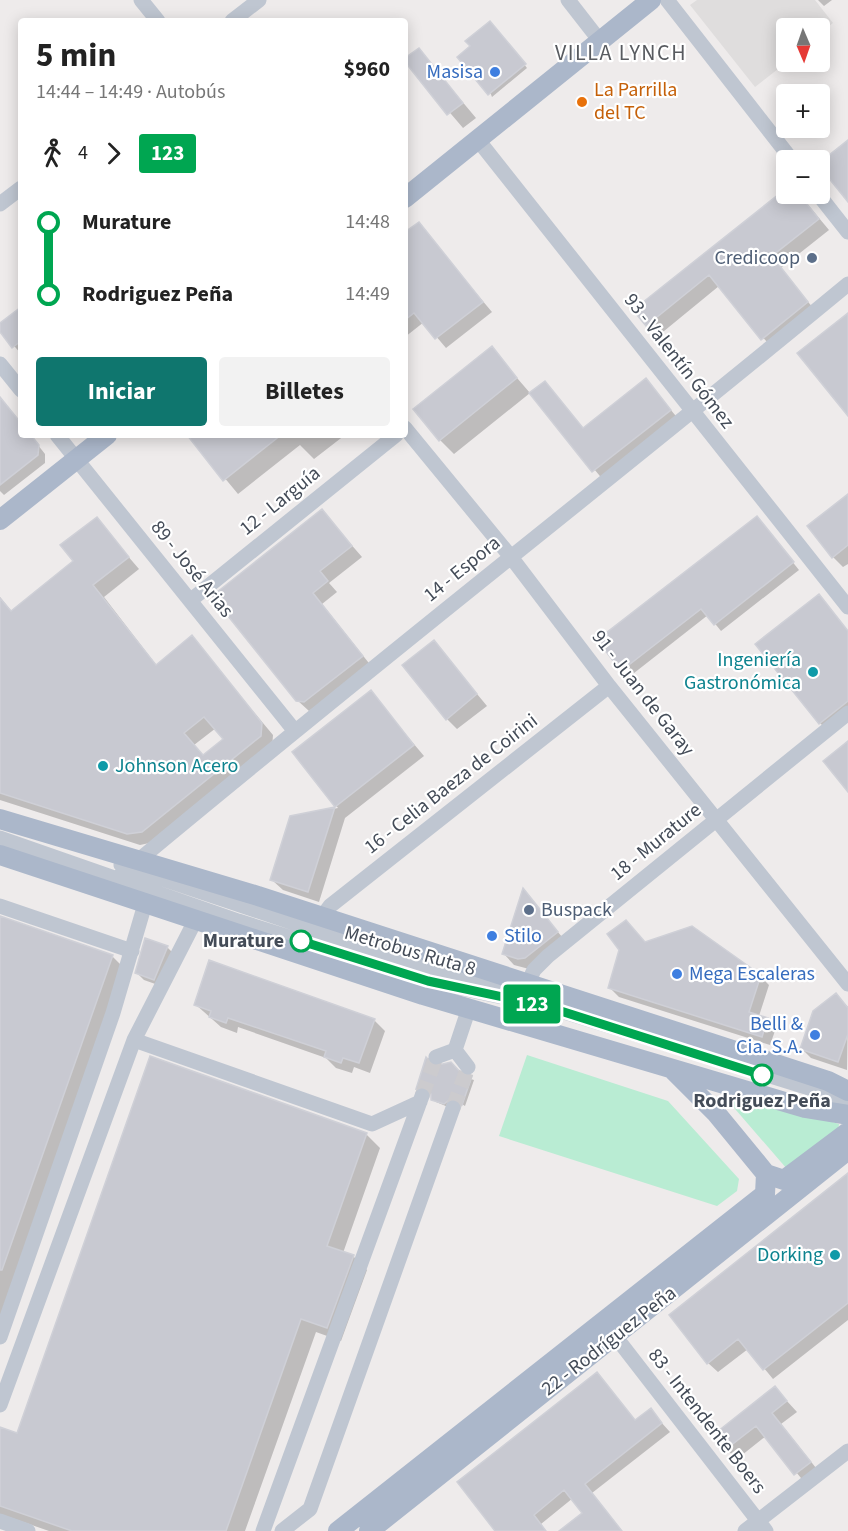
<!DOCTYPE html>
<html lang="es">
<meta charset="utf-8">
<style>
:root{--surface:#fff;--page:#f2f2f2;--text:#222;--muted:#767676;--accent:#0f766e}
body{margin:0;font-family:"Source Sans 3",sans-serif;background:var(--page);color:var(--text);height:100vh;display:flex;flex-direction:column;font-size:22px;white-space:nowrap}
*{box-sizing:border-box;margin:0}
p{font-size:20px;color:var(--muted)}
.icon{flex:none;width:33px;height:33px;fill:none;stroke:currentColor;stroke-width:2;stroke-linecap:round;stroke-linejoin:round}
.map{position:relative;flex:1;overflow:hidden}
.panel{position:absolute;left:18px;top:18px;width:390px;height:420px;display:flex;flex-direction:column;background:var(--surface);border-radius:6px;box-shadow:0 3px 15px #0003}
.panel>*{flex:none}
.badge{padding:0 12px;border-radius:4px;font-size:21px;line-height:39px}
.needle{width:39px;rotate:178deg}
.fabs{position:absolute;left:776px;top:18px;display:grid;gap:12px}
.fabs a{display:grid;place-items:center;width:54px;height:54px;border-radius:6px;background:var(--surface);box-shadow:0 3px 15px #0003;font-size:30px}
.map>.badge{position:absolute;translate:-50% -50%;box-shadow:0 0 0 3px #fff}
.legs{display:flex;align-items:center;gap:9px;height:66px;padding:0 18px;font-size:20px}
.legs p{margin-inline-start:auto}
.summary{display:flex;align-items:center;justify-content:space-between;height:102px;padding:0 18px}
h1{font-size:33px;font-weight:700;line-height:45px}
.button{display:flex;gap:12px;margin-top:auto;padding:12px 18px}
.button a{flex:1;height:69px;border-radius:6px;background:var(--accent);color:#fff;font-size:24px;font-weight:700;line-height:69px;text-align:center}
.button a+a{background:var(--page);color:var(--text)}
ul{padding:0 18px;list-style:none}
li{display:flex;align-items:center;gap:21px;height:72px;font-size:22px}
li i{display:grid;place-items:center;width:9px;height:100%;margin:0 8px;background:currentColor}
li i::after{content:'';width:15px;height:15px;margin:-8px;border:4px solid;border-radius:50%;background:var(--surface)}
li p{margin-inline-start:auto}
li:first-child i{background:linear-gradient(#0000 50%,currentColor 0)}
li:last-child i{background:linear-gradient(currentColor 50%,#0000 0)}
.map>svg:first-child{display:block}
.education{fill:#dfdddd}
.green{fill:#b9ecd3}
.shadow{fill:#0003;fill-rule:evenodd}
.building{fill:#c8c9d1;stroke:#cfd0d7;stroke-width:1.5;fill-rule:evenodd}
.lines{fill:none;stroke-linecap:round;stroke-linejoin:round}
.minor-tunnel{stroke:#cccbce;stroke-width:15;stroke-dasharray:15 8;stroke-linecap:butt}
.minor{stroke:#bfc6d1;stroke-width:15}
.major{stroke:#abb7ca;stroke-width:20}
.line-1-casing{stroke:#fff;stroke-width:14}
.line-1{stroke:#00a651;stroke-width:9}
.shop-dot{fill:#3f7fe0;stroke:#fff;stroke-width:2}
.food-dot{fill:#e8710a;stroke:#fff;stroke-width:2}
.service-dot{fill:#5c6f8a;stroke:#fff;stroke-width:2}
.culture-dot{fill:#0f9aa8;stroke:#fff;stroke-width:2}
.stop-1-dot{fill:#fff;stroke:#00a651;stroke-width:3}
.labels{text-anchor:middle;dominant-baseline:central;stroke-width:4.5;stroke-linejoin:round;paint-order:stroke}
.shop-label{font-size:20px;fill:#366cbe;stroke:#fff;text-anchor:end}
.food-label{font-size:20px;fill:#c56008;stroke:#fff;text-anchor:start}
.service-label{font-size:20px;fill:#4e5e75;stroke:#fff;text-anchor:end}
.street-label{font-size:20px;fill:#444c58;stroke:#fff}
.culture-label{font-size:20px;fill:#0d838f;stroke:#fff;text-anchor:end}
.stop-label{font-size:20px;font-weight:bold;fill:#444c58;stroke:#fff;text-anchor:end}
.quarter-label{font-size:22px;letter-spacing:1.5px;fill:#585b60;stroke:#fff}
</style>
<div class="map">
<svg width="848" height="1531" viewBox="0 0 848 1531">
<rect width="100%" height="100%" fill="#eeebeb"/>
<path class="education" d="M697 0H815L833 23 819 34V28H786L787 62 755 87 690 5Z"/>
<path class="green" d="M527 1055 668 1101 739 1179 737 1191 717 1206 499 1136Z
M729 1091 839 1124 838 1131 787 1169 723 1095Z"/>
<path class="shadow" d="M818 0H832L824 6Z
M493 25 527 68 492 97 472 46Z
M419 50 476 118 463 128 405 60Z
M786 190V194H799L829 230 781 268 817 313 773 349 719 286 658 336 635 310Z
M418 224 492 312 446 348 424 322 405 337V234Z
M21 309V354L0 329V325Z
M491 348 530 393 454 454 440 440Z
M646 380 680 421 604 481 531 393 545 383 584 429Z
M0 397 21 423V435H30L45 454V463L4 495 0 491Z
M189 435H345L314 459 300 445 238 494Z
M848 496V564L843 567 833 557Z
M322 511 362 557 329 583 337 592 322 604 372 667 309 711 297 700Z
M96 519 139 569 104 597 157 666 191 637 273 735 272 748 154 842 140 845 0 800V597L12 612 75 561ZM216 728 225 740 204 757 194 745Z
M763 525 799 570 721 631 708 615 629 677 622 670Z
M848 631V713L827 730 820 723Z
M434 642 487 706 457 729 447 719Z
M370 692 424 756 345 818 319 902 283 890 272 880 291 817 338 808 294 753Z
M524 891 567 943 529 969 514 965 504 954Z
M0 918 112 956 126 970 0 1329Z
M146 940 167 947 174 954 161 986 144 980 137 973Z
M645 943 760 976 769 985 759 1016 767 1019 776 1028 770 1045 619 997 610 988 621 950Z
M836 995 848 1007 847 1070 811 1058 802 1049Z
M195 1004 374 1020 385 1031 370 1073 354 1067 352 1073 336 1068 326 1058 238 1027 237 1033 221 1027Z
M434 1068 474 1080 465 1106 456 1100 448 1107 436 1102 430 1090 420 1091 417 1088Z
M366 1134 380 1148 343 1253 353 1256 367 1270 341 1341 316 1332 245 1531H49L0 1514V1429L18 1435Z
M848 1175V1320L773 1379 748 1349 718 1372 708 1363Z
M597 1374 636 1421 650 1410 670 1432 592 1493 622 1531H561L584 1513 573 1498 541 1524 546 1531H497Z
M775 1388 797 1412 781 1424 820 1473 806 1484 766 1436 737 1459 726 1449Z"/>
<path class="building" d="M490 21 526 64 488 95 457 57 470 46 465 41Z
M419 48 463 103 447 115 405 62V58Z
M848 140V202L819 166V163Z
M779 194H799L819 219 772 256 808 302 761 340 709 275 646 326 633 310Z
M419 222 483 302 435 339 414 313 405 320V232Z
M21 307V341L12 348 0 332V323Z
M848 313V416L797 353Z
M492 346 517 378 439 441 413 409Z
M646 378 671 410 592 472 529 393 545 381 583 428Z
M0 397 21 423V435H31L39 445 38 455 0 485Z
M187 435H281L223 481Z
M848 494V545L832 558 807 526Z
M322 509 352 546 320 571 328 581 313 593 363 656 304 702 296 701 212 596Z
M757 516 794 562 714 625 701 609 621 671 597 640Z
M97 517 129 557 93 585 156 665 192 635 262 723 261 736 142 832 127 834 0 793V598L11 611 73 561 60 545ZM204 717 223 739 203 755 184 733Z
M819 594 848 631V701L819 724 755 644Z
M434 640 477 694 446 720 402 665Z
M371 690 414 745 335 807 292 752Z
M848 741V792L823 761Z
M335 807 308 892 270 880 290 816Z
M523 888 558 932 525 958 518 959 502 954Z
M0 916 113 955 2 1270H0Z
M626 920 645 942 692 926 761 975 749 1012 768 1018 762 1037 608 988 619 950 607 934Z
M145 938 168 946 154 980 135 973Z
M209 960 375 1019 359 1063 343 1058 341 1063 324 1057 326 1051 228 1018 226 1023 209 1017 211 1011 194 1005Z
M836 993 848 1008V1034L838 1062 800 1049 813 1011Z
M150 1056 367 1133 327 1246 354 1255 327 1328 301 1319 226 1531H72L0 1506V1427L17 1433Z
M426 1057 434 1066 451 1062 464 1076H472L462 1105 452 1098 444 1104 431 1100V1094L426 1087 416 1089Z
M848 1173V1303L763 1370 738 1339 707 1364 669 1315Z
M597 1372 635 1420 651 1408 662 1423 585 1484 622 1531H559L582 1513 564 1490 534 1515 546 1531H495L457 1482Z
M775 1386 787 1401 772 1413 811 1462 794 1475 756 1426 725 1450 713 1435Z"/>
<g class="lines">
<path class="minor-tunnel" d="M422 1096 436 1057
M453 1108 468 1067"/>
<path class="minor" d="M141 0 158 21
M568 0 600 41
M667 0 792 160
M232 21 259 0
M478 140 848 607
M818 194 848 232
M0 204 21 188
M0 364 21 390
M405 428 511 557 609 686 848 984
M57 435 294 730
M191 600 396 435
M0 838 238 921 428 981 545 1006 848 1100
M121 865 431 969 499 981
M103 890C348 684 601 488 848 284
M0 906 132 951
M321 918 330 906 609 686
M523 993 534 970 548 956 848 713
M134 1040 372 1124 420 1102
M455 1050 468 1067
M436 1057 455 1050 469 1008
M615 1336 766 1531
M0 1337 113 1013 145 904
M0 1405 134 1040 195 921
M0 1521 28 1531
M263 1531 422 1096
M282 1531 310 1509 453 1108
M745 1531 848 1451"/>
<path class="major" d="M405 198 651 0
M0 520 107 435
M0 819 258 896 828 1081 848 1091
M0 855 423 995 805 1108 848 1115
M674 1071 716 1113 766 1174 784 1180 848 1132
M338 1531 765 1194 766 1174
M369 1531 848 1150"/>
</g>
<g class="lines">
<g class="line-1-casing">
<path id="line-1" d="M301 941 428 981 545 1006 762 1075"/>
</g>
<use href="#line-1" class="line-1"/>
</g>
<g class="shop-dot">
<circle cx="495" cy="72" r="6"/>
<circle cx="492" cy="936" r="6"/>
<circle cx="677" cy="974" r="6"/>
<circle cx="815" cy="1035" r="6"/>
</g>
<circle class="food-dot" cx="582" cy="102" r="6"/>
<g class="service-dot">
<circle cx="812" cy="258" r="6"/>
<circle cx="529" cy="910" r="6"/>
</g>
<g class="culture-dot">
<circle cx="813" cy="672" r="6"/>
<circle cx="103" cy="766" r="6"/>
<circle cx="835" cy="1255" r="6"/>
</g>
<g class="stop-1-dot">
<circle cx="301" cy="941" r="10"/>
<circle cx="762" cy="1075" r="10"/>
</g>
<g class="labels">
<g class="shop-label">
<text x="483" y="72">Masisa</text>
<text x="504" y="936" text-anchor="start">Stilo</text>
<text x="689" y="974" text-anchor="start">Mega Escaleras</text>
<text x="803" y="1024">Belli &amp;<tspan x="803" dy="23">Cia. S.A.</tspan></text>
</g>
<g class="food-label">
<text x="594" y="90">La Parrilla<tspan x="594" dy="23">del TC</tspan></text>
</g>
<g class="service-label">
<text x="800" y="258">Credicoop</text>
<text x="541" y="910" text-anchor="start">Buspack</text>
</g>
<g class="street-label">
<text transform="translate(679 361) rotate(52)">93 - Valentín Gómez</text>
<text transform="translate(280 501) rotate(-39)">12 - Larguía</text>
<text transform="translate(192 569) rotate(51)">89 - José Arias</text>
<text transform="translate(462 569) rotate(-39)">14 - Espora</text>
<text transform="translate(643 693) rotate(52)">91 - Juan de Garay</text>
<text transform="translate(451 784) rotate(-38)">16 - Celia Baeza de Coirini</text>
<text transform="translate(656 842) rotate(-39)">18 - Murature</text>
<text transform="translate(410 951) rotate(16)">Metrobus Ruta 8</text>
<text transform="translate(609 1341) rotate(-38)">22 - Rodríguez Peña</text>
<text transform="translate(707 1421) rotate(52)">83 - Intendente Boers</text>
</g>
<g class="culture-label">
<text x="801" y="660">Ingeniería<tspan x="801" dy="23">Gastronómica</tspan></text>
<text x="115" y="766" text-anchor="start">Johnson Acero</text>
<text x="823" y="1255">Dorking</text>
</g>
<g class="stop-label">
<text x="284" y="941">Murature</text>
<text x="762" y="1101" text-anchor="middle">Rodriguez Peña</text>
</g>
<g class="quarter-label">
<text x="621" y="53">VILLA LYNCH</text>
</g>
</g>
</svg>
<div class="fabs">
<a><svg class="needle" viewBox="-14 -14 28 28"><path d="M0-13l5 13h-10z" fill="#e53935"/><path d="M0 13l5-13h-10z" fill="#767676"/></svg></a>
<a>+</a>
<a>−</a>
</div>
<b class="badge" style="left:532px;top:1004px;background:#00a651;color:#fff">123</b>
<section class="panel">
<div class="summary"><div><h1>5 min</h1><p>14:44 – 14:49 · Autobús</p></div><b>$960</b></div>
<div class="legs"><svg class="icon" aria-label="walk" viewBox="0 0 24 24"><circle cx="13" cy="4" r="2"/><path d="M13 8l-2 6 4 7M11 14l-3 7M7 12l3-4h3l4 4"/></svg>4<svg class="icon" aria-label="forward" viewBox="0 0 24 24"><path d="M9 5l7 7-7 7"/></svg><b class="badge" style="background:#00a651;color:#fff">123</b></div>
<ul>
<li><i style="color:#00a651"></i><b>Murature</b><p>14:48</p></li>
<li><i style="color:#00a651"></i><b>Rodriguez Peña</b><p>14:49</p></li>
</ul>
<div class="button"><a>Iniciar</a><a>Billetes</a></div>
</section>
</div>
